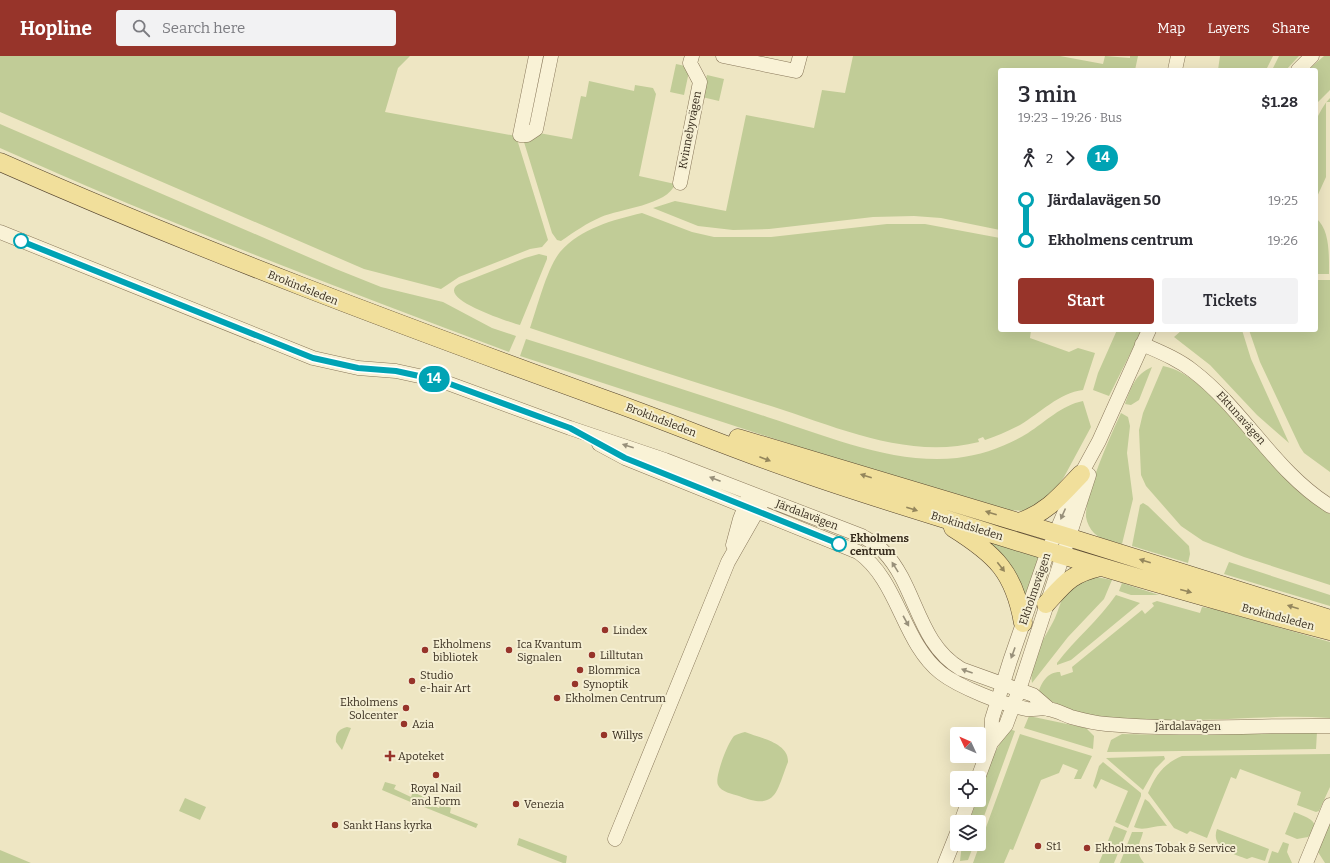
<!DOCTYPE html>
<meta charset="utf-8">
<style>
:root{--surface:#fff;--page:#f2f2f3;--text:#2b2b33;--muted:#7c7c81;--accent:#97342a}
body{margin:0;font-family:Bitter,serif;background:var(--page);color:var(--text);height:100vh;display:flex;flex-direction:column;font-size:15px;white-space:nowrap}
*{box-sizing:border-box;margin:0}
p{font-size:13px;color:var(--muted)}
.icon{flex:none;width:22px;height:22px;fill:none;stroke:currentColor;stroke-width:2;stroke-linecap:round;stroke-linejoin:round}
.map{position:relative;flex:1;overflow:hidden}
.side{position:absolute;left:998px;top:12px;width:320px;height:264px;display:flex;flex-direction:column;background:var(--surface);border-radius:4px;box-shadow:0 4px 16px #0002}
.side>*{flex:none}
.badge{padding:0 8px;border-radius:13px;font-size:14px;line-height:26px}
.needle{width:26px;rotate:314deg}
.buttons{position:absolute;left:950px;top:671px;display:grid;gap:8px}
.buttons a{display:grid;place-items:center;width:36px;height:36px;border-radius:4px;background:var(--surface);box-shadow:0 4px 16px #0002;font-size:20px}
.map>.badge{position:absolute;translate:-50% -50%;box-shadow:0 0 0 2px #fff}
.legs{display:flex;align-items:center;gap:6px;height:44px;padding:0 20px;font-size:13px}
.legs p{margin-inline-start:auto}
.head{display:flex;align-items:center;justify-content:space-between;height:68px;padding:0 20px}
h1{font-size:22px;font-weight:600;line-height:30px}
.action{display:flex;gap:8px;margin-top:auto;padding:8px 20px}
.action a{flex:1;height:46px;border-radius:4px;background:var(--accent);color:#fff;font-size:16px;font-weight:600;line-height:46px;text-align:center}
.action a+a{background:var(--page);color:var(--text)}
ul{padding:0 20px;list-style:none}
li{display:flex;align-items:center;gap:14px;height:40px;font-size:15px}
li i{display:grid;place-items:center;width:6px;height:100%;margin:0 5px;background:currentColor}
li i::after{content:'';width:10px;height:10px;margin:-5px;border:3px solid;border-radius:50%;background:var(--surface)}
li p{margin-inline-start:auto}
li:first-child i{background:linear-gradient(#0000 50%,currentColor 0)}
li:last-child i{background:linear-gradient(currentColor 50%,#0000 0)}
header{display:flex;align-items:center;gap:24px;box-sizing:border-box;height:56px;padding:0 20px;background:var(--accent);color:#fff}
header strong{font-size:19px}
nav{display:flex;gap:22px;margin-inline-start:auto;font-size:14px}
.search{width:280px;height:36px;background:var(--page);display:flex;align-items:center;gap:10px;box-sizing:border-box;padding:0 14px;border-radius:4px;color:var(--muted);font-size:15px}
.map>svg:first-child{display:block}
.green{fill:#c1cc97}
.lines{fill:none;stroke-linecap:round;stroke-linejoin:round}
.minor-casing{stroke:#88775a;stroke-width:15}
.major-casing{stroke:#56452e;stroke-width:19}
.minor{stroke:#f9f2d6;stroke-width:14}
.major{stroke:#f1df9b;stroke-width:18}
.oneway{fill:#98907a}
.oneway2{fill:#94865c}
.line-1-casing{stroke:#fff;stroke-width:9}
.line-1{stroke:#00a3b4;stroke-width:6}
.stop-1-dot{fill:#fff;stroke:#00a3b4;stroke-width:2}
.poi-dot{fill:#97342a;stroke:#f5efd3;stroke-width:1.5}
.labels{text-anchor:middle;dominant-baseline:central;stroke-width:4;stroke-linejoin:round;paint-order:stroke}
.street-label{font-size:11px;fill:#382d1e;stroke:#f5efd3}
.stop-label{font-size:11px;font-weight:bold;fill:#382d1e;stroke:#f5efd3;text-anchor:start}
.poi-label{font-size:11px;fill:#382d1e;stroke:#f5efd3;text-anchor:start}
</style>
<header>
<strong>Hopline</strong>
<div class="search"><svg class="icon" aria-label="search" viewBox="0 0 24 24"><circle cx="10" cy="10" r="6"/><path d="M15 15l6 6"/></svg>Search here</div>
<nav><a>Map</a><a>Layers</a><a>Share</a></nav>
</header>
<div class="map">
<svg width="1330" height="807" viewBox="0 0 1330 807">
<rect width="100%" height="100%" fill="#eee6c3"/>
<path class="green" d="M0 0H410L398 12 385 56 516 80 548 184 542 191 530 193 459 221 441 233 364 213 0 56Z
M853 0H1060L1103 8 1105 0 1130 2V0H1138L1135 14H1000V174L941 162 914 160 873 161 769 173 733 174 698 170 653 152 675 145 726 155 746 59 814 72 822 34 845 37Z
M1220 0H1273L1266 14H1218Z
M1279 0H1299L1286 14H1272Z
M1324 0H1330V34L1316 48V14H1308Z
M676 8 690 11 684 39 670 36Z
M707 19 724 23 719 45 702 41Z
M589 25 634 35 635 29 653 32 656 38 639 120 675 128C668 149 619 153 601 161 587 167 574 176 561 185L557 184 552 177 524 86 539 77 572 83 581 40 586 41Z
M1330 42V46H1326V121L1316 143V64C1320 56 1324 48 1330 42Z
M0 68 336 213 381 231 443 246 492 272 516 280 509 296C338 232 167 167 0 92Z
M642 157 692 176 714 181H771L887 168H925L1000 182V274H1031L1030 282 1069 296 1078 292 1095 297 1083 334C1059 337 1040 357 1020 369 1008 375 997 380 985 384L983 381 978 383 979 386C905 405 831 368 761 347 684 323 607 298 530 272 537 252 547 212 560 196 581 172 613 164 642 157Z
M1316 162C1330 174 1329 198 1329 218H1316Z
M539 198 547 200V203L520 269C510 266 434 242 459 228L525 202Z
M1316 224H1330V416L1304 397 1300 391 1260 306 1249 274H1316Z
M1117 274H1142L1109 340 1093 334 1098 317Z
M1182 274H1242L1251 303 1289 387 1257 359 1210 309 1174 281Z
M526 283C607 308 687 335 767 361 827 380 894 409 957 402 982 399 1007 390 1028 377 1045 366 1062 349 1083 345L1091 371 1064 421 1050 440 1026 455 1009 454 833 402 520 300Z
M1163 310C1190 315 1212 341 1230 360 1259 391 1293 437 1330 458V529L1244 501 1203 485 1181 470 1146 430 1141 419 1139 374 1143 357Z
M1152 311 1139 344 1131 349 1125 348C1131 332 1135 318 1152 311Z
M1121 357 1128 361 1130 370 1127 397 1133 443 1122 488C1114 485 1100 484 1094 477 1090 473 1087 467 1086 461 1085 436 1110 381 1121 357Z
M1143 447 1148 450 1189 490 1190 498 1188 507 1132 490 1140 449Z
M985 482 1039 499 1025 543 1012 512Z
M1229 506 1330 539V550L1224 518Z
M1091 520 1112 524 1104 543 1068 581 1032 627C1028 603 1045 583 1055 562 1059 553 1061 542 1068 534 1074 528 1084 524 1091 520Z
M1122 527 1159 539H1131L1119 535Z
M1116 539 1140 547 1071 604 1057 609V607C1075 583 1099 564 1116 539Z
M1157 545 1200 557 1202 551 1214 553 1330 586V662C1272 658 1213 666 1154 664 1112 663 1074 662 1038 637 1042 626 1047 616 1060 616L1061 620 1073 616 1072 611 1142 554 1145 558 1154 550 1152 547Z
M1029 660 1086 672 1094 680 1093 693 1024 672Z
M347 671 351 672 342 694 336 686C335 677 339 673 347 671Z
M1009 673 1015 675 979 774V766H969L977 744H979C979 723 998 690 1009 673Z
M745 676C760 682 789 687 788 706 776 736 777 755 739 740 733 738 721 736 718 729 714 722 728 686 734 680 737 678 741 677 745 676Z
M1317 676 1316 693 1107 696 1111 684 1122 678 1169 679Z
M1020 678 1092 700 1081 723H1074L1078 714 1063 708 1059 717 1041 724 1013 794 1010 793 1004 807H973Z
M1330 698V731L1319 755 1316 756 1297 749 1301 736 1240 713 1236 723 1231 721 1207 782 1190 775 1187 778 1174 772 1148 737C1156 719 1163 708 1182 700Z
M1164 700 1165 703 1155 713 1143 734 1106 702Z
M1103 706 1141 737V740L1128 772 1115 766 1128 735 1101 723 1096 733 1093 730 1099 710Z
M385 726 396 729 394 733 411 741 413 736 424 741 420 750 382 734Z
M185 742 206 751 200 764 179 755Z
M1145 743 1149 746 1167 770C1155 768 1145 776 1134 771Z
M426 747 439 752 441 747 451 752 450 757 478 768 476 772 424 751Z
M1294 756C1306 761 1325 766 1308 781L1297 783 1285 778Z
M1330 764V807H1325L1318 796Z
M1114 770 1127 775 1114 807H1099Z
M1217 773 1269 793 1265 805 1252 801 1247 803C1234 798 1210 792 1217 773Z
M1132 776H1143C1140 789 1133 793 1144 807H1120Z
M519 782 567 800 566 807H563L517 789Z
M1283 786 1289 788 1287 796 1292 807H1268L1272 795 1278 797Z
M962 788H974L968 804 960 805Z
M0 794 31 807H0Z"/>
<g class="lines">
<g class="minor-casing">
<path id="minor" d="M536 0 520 79H527L536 73 551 0
M723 0 796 15 800 0
M1175 14 1178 0
M1298 14 1312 0
M680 127 700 26 690 7 692 0
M0 176 313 302 358 312 396 315 442 325 570 372 665 404 862 480C870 485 878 489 884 496 917 531 917 587 961 613L1033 639 1048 652
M1142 288C1160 296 1178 303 1193 315 1244 354 1275 416 1330 450
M599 388 625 402 858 496C899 525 902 586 941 617 959 631 1004 649 1027 653 1034 654 1042 651 1048 653 1056 654 1063 658 1071 661 1082 664 1095 667 1106 668 1181 675 1256 669 1330 670
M733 489 740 463 748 443
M991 687 992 663 1010 605 1048 495 1081 418 1099 385 1149 274
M978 722 991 687 1006 669 1019 634 1089 419
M961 766 969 744
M615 783 728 506 761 448
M945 807 957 777
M1306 807 1330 749"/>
</g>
<g class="major-casing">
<path id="major" d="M0 106C199 194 403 270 607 344 672 367 735 394 800 416 865 439 930 458 996 479 1106 513 1218 546 1330 575
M738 382 1068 481 1330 563
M1019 466C1047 457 1061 439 1081 418
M953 472C996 499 1014 516 1023 567
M1046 548C1066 526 1071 518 1100 511"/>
</g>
<use href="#minor" class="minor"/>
<use href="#major" class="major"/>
</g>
<defs><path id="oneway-solid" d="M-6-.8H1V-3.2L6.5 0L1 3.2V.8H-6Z"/></defs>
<g class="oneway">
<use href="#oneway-solid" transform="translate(628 390) rotate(-162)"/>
<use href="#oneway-solid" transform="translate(715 423) rotate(-159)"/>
<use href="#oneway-solid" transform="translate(1063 458) rotate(114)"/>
<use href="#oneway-solid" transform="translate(895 511) rotate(-122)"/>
<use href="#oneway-solid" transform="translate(906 565) rotate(61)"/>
<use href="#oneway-solid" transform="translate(1013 597) rotate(110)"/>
<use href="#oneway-solid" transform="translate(967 615) rotate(-160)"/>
</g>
<g class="oneway2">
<use href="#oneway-solid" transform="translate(765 403) rotate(21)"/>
<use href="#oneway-solid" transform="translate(866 420) rotate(-163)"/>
<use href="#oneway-solid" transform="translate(912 453) rotate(18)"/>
<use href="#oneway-solid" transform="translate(991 457) rotate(-163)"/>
<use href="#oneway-solid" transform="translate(1145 505) rotate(-163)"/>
<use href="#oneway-solid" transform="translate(1001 511) rotate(52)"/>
<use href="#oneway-solid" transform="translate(1186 535) rotate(15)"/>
<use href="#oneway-solid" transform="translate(1293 551) rotate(-162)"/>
</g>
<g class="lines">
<g class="line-1-casing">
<path id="line-1" d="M21 185 313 302 358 312 396 315 442 325 570 372 625 402 839 488"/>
</g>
<use href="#line-1" class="line-1"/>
</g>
<g class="stop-1-dot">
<circle cx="21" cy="185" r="7"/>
<circle cx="839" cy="488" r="7"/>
</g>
<g class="poi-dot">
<circle cx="605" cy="574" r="4"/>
<circle cx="425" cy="594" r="4"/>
<circle cx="509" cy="594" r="4"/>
<circle cx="592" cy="599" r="4"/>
<circle cx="580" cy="614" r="4"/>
<circle cx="412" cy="625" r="4"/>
<circle cx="575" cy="628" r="4"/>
<circle cx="557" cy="642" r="4"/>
<circle cx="406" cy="652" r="4"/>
<circle cx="404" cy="668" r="4"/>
<circle cx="604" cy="679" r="4"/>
<path d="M388 694h4v4h4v4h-4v4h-4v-4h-4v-4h4z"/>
<circle cx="436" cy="719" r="4"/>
<circle cx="516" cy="748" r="4"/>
<circle cx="335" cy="769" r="4"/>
<circle cx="1038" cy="790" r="4"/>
<circle cx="1087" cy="792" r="4"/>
</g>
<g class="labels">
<g class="street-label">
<text transform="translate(690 74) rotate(-79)">Kvinnebyvägen</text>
<text transform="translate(303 232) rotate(22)">Brokindsleden</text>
<text transform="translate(1241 362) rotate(48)">Ektunavägen</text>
<text transform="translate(661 364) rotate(21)">Brokindsleden</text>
<text transform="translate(807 459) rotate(21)">Järdalavägen</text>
<text transform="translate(967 470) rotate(17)">Brokindsleden</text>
<text transform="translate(1035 533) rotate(-71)">Ekholmsvägen</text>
<text transform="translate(1278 561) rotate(15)">Brokindsleden</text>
<text x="1188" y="670">Järdalavägen</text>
</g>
<g class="stop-label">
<text x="850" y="482">Ekholmens<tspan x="850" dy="13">centrum</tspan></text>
</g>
<g class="poi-label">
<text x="613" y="574">Lindex</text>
<text x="433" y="588">Ekholmens<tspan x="433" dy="13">bibliotek</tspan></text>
<text x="517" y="588">Ica Kvantum<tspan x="517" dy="13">Signalen</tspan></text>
<text x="600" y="599">Lilltutan</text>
<text x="588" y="614">Blommica</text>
<text x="420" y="619">Studio<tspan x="420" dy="13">e-hair Art</tspan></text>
<text x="583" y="628">Synoptik</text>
<text x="565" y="642">Ekholmen Centrum</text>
<text x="398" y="646" text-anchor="end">Ekholmens<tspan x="398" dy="13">Solcenter</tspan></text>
<text x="412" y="668">Azia</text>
<text x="612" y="679">Willys</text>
<text x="398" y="700">Apoteket</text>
<text x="436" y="732" text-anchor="middle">Royal Nail<tspan x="436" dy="13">and Form</tspan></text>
<text x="524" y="748">Venezia</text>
<text x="343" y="769">Sankt Hans kyrka</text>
<text x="1046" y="790">St1</text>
<text x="1095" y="792">Ekholmens Tobak &amp; Service</text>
</g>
</g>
</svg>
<div class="buttons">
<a><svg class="needle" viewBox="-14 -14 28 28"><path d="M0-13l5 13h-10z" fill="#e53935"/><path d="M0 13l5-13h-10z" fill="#7c7c81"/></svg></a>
<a><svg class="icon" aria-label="locate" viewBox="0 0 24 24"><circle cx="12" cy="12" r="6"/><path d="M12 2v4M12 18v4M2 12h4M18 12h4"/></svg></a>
<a><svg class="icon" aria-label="layers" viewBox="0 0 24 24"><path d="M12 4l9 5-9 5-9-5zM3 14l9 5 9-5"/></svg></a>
</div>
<b class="badge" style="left:434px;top:323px;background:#00a3b4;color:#fff">14</b>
<section class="side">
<div class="head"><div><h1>3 min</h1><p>19:23 – 19:26 · Bus</p></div><b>$1.28</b></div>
<div class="legs"><svg class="icon" aria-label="walk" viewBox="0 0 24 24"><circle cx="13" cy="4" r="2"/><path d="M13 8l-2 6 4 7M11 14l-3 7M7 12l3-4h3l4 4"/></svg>2<svg class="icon" aria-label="forward" viewBox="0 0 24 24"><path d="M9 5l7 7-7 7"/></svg><b class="badge" style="background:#00a3b4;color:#fff">14</b></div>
<ul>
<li><i style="color:#00a3b4"></i><b>Järdalavägen 50</b><p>19:25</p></li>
<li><i style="color:#00a3b4"></i><b>Ekholmens centrum</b><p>19:26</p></li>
</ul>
<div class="action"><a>Start</a><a>Tickets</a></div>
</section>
</div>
